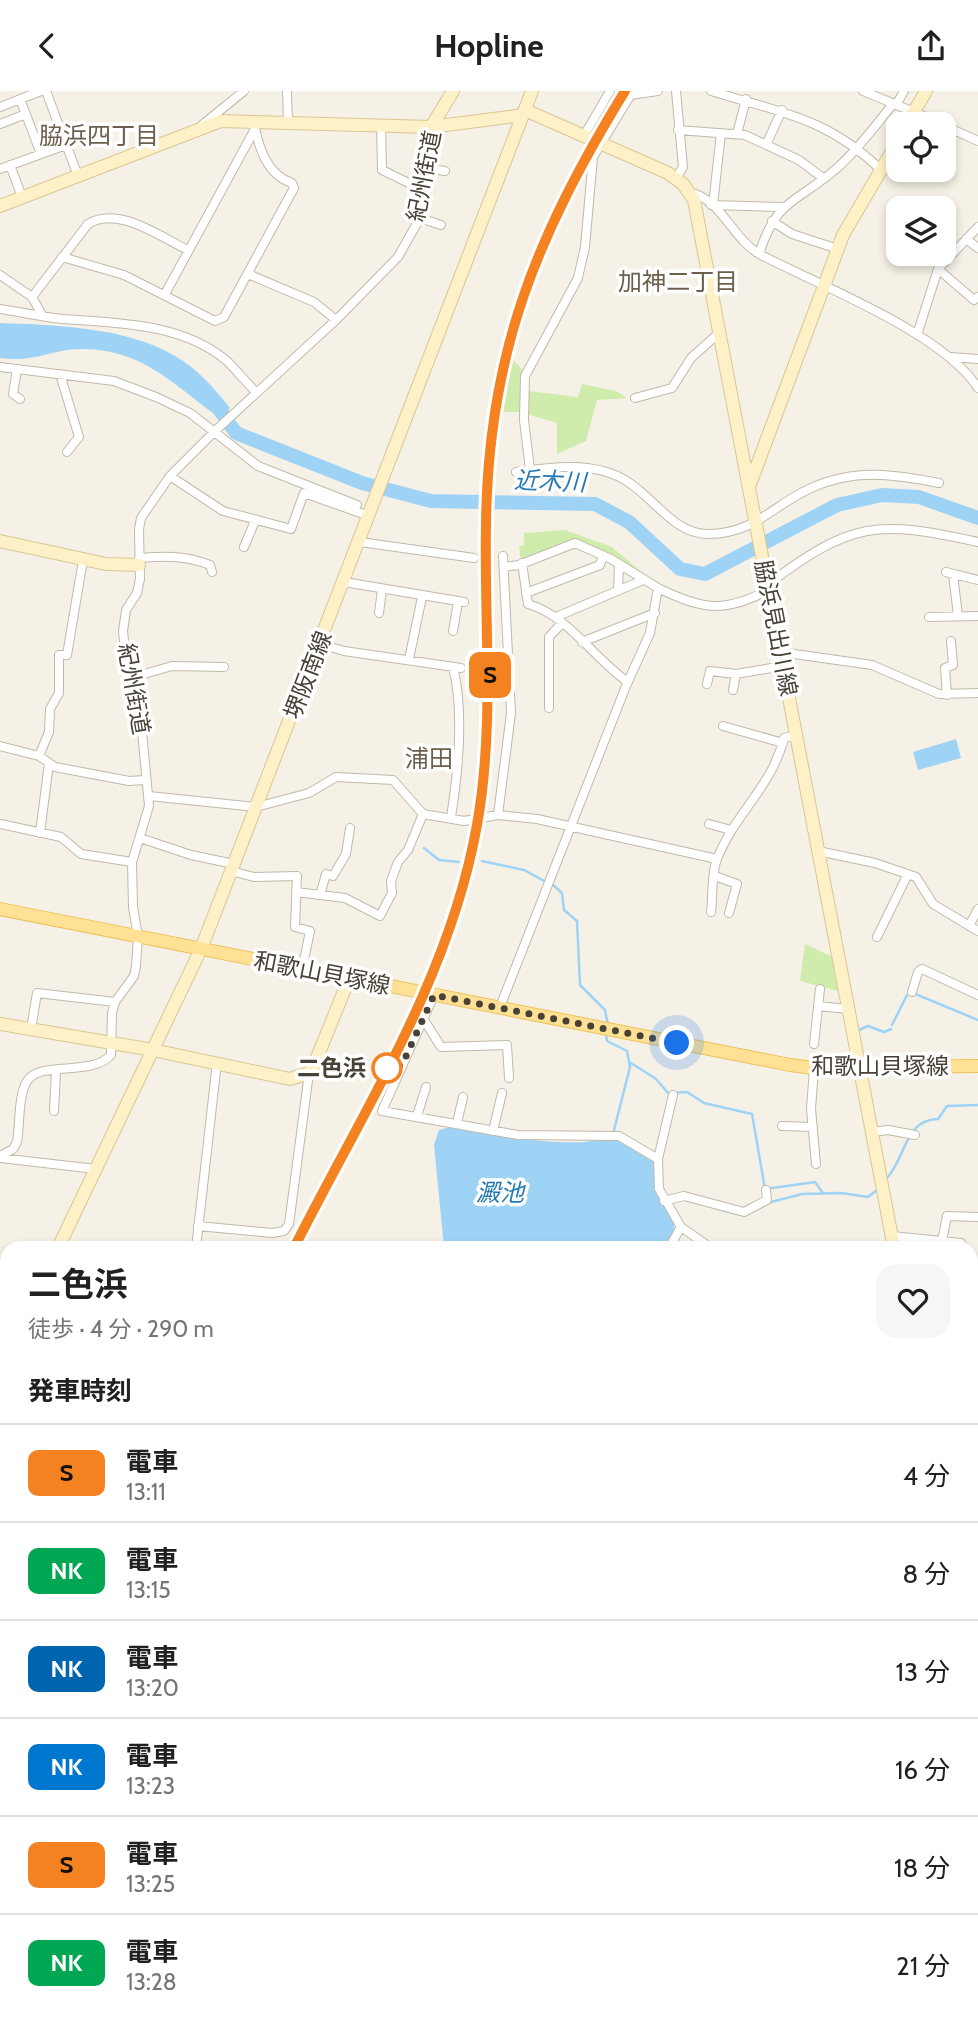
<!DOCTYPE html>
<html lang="ja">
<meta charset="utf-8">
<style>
:root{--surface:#fff;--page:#f6f6f6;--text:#202124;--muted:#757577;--line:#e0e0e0}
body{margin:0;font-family:Cabin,"Noto Sans JP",sans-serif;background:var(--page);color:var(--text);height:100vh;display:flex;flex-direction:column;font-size:26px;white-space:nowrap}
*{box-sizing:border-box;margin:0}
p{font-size:23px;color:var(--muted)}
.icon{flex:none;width:38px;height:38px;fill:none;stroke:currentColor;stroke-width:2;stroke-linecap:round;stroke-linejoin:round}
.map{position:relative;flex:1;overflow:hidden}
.panel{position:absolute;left:0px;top:1150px;width:978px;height:786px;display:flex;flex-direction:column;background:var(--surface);border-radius:21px 21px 0 0;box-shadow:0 4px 10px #0003}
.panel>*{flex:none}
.badge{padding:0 14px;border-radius:10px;font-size:24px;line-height:46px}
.controls{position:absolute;left:886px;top:21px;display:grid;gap:14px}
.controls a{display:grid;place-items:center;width:70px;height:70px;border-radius:14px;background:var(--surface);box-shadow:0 4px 10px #0003;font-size:35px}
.you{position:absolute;width:35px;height:35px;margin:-18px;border:5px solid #fff;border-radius:50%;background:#1a73e8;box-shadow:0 0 0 10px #1a73e833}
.map>.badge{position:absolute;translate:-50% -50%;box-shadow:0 0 0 4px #fff}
h2{padding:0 28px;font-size:26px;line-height:63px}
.round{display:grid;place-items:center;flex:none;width:74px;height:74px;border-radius:21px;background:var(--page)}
.summary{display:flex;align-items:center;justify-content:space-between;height:119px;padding:0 28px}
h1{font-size:33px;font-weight:700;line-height:52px}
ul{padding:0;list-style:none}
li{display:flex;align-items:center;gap:21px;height:98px;padding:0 28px;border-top:2px solid var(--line)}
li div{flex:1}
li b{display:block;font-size:26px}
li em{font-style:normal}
li .badge{min-width:77px;font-weight:700;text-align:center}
header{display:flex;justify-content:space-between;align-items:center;height:91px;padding:0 28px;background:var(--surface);font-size:32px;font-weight:700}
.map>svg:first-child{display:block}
.green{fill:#d0ecad}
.water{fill:#9fd3f6}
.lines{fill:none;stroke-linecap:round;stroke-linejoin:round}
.stream{stroke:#9fd3f6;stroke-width:2.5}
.river{stroke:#9fd3f6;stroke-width:14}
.street-casing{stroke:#c1b9a9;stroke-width:10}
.secondary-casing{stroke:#d9c693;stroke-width:14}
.primary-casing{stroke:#edc25d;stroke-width:14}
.highway-casing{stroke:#eaa42c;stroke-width:16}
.street{stroke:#fff;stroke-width:8}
.secondary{stroke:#fff1c7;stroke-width:12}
.primary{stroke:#ffe196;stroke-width:12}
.highway{stroke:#ffcd68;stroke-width:14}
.rail{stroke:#979797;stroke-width:2.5;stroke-dasharray:9 9;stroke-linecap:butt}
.line-casing{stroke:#fff;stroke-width:16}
.line{stroke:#f58220;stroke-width:10}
.walk{stroke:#494135;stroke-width:7;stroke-dasharray:0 12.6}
.stop-dot{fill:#fff;stroke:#f58220;stroke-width:3.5}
.labels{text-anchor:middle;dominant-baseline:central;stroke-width:7;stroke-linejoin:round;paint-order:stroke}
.street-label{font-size:23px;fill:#494135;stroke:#fff}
.stop-label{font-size:23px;font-weight:bold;fill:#494135;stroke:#fff;text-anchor:end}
.neighbourhood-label{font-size:24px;fill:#6d5f4c;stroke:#fff}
.water-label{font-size:24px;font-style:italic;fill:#2479b5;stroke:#fff}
</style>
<header><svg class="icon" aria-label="back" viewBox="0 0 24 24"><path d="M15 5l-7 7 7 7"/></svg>Hopline<svg class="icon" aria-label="share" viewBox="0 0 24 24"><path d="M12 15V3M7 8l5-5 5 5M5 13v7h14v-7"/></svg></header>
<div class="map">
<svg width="978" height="1935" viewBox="0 0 978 1935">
<rect width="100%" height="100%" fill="#f5f1e7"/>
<path class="green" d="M509 265 529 285 528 300 578 306 582 293 616 300 627 307 597 309 586 350 557 363V332L520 321H503Z
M565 439 612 456 644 483 643 488 580 452 521 471 519 455H524V442Z
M805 853 833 866 841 901 800 890Z"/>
<path class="water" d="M0 232C56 234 126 236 175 265 198 278 214 297 230 317L220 327C174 295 145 259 84 258 53 257 36 272 0 267Z
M956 648 961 667 918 679 913 661Z
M454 1035C497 1044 540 1053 585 1051 594 1050 603 1046 612 1046L656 1072 657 1100 674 1132V1142L664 1157H444L434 1054 439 1039Z"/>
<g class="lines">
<path class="stream" d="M424 757 439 769 459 771
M482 770 524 779 546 791
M552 793 562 802 564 819 577 830 580 894 605 919 608 934
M913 902 978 929
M892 934 907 904
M857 940 868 935 884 941 891 938
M606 943 607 950 627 960 630 976 613 1043
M631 972 656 988 668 1002 687 1001 704 1012 752 1023 765 1098 815 1091 823 1102
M887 1087C907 1065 904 1029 938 1028L947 1015 978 1014
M767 1112 802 1103 841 1102 868 1106 878 1098
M718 1118 738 1123"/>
<path class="river" d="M213 310 236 342 362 392 431 410 595 413 629 431 680 478 705 483 837 414 882 404 919 406 978 427
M971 1818 978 1823"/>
<g class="street-casing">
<path id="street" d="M46 0 78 85
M287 0 288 30
M676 0 683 76 676 87
M711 0C779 21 828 27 881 79
M863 0 943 33
M630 4 658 0
M20 8 41 63
M896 14 904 0
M0 16 41 0
M0 33 26 23
M381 33 382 79 423 99
M202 34 244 0
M943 34 978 50
M678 39 745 44 799 69 823 87
M585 43 610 0
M737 43 746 8
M766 54 782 19
M10 74 22 106
M425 77 445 80
M0 78 66 54
M691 102C720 107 734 150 761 164 821 195 943 242 978 297
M711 114 781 116
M713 114 721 42
M420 127 441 134
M772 130 792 143 838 158
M966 148 978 157
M759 163C777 107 795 113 836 78 857 60 875 35 893 13
M62 166 124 184 215 230 224 226 294 97 292 92C265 83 259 55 253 30
M938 178 974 209 978 206
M248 183 314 211 336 229
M0 184 32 206 42 224
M165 203 255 38
M32 206 88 133C118 114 160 146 188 159
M0 218C21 221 42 226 63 228 118 232 183 232 227 270 237 280 246 291 256 301
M917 244 938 178 978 136
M951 266 978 268
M0 276 114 290 156 306 190 322 258 375 357 414
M17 278 13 303 20 308
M60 283 79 346 67 361
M635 307 672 297 691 267 720 241
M530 379 524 329 525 285 578 187 585 156 593 66 633 0
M516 381C551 376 593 370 625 389 653 405 673 443 708 443 754 443 772 415 809 398 853 377 893 383 939 392
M170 385 223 420 291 438 304 402 369 425
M360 451 474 467
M244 456 255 430
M139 467C164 465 185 464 210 474L212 481
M522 472 528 513C568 524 594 568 628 591
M946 481 978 489
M953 483 958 525
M344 491 464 511
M767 494C851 431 876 428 978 451
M658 497C701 518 724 523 768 499
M618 500 619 474
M526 502 600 474 603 464
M379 522 382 498
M556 526 643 489
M929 526 978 525
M453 540 458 511
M582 551 655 522
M320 553 344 560 461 577
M780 561 872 574 939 603 978 602
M409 568 422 506
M130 587 172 575 224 576
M707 593 710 580 736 583 783 575
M733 599 736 583
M947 604 945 577 953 574 951 550
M549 617V546L562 532
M723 635 783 652
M0 655 39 665 55 676 129 690 145 689
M39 665 49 641 50 618 59 602V564H67L83 469
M149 705 256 716 309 702 336 686 393 689 423 723 464 730 498 724 537 728 717 768
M498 724 511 622 503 465
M451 726C458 682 464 619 453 576
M0 733 61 746 81 763 132 771
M709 733 731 739
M40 742 49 672
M140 747 191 764 234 773
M818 760 875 772 916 786 933 813 978 840
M231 780 254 786 297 785 295 836 310 840 302 879
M715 785 737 793 729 822
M296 801 345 807 380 825 392 802 391 790 398 771 408 759 423 723
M320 804 326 783 333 785 346 763 350 737
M711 821C713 806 711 783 717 768 735 722 772 696 784 647L796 644
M969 835 978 818
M877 846 908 783
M912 901 918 881 922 878 978 904
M434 904 382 1020 518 1044 619 1045 658 1068 659 1098 681 1136 669 1157
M818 915 848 918
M500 916 626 595 650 542 658 497 611 468 575 452 519 474 504 476
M424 929 441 956 507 954 509 987
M31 938 37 902 115 911
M814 953 820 898
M814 977 811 1018 816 1073
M54 1020 56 980
M417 1025 426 996
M457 1032 463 1006
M782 1035 813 1036
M493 1040 502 1002
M872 1041 888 1039 915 1044
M0 1065 13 1058 17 1051C20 1034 18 1005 27 990 41 969 91 986 111 964L112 922 115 911 134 885 136 875 138 846 133 816 132 771 149 715 140 619 126 570 123 540 126 519 137 502 140 488 139 438 141 427 170 385 215 340 336 229 398 166 420 127 431 36
M0 1067 96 1078
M658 1068 673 1004
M664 1110 684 1105 744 1121 767 1109 766 1099
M198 1135 272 1142 284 1140 289 1133 309 982
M681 1136 711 1157
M892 1145 961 1152V1157
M942 1150 947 1125 978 1126
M196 1157 217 971
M978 1210V1215
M0 1368 7 1370
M971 1449 978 1440
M0 1491 7 1476
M0 1524H7
M0 1570 7 1569
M0 1640 7 1642
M971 1645 978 1639
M0 1709 7 1694
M971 1727 978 1732
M971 1802 978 1808
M971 1840 978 1846
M0 1881H7
M37 1928 43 1935
M184 1928 186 1935
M215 1928 217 1935
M969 1928 971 1935
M169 1935 178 1928
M615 1935 617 1928
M801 1935 806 1928"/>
</g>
<g class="secondary-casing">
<path id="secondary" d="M525 19 668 82 683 93 694 109 894 1157
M907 33 926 0
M431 36 453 0
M0 115 221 30 431 36 523 24
M749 396 843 144 898 50
M0 450 106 473 139 474
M0 933 153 959 290 988 309 982 314 974 349 888
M58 1157 201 858 532 0
M0 1280 7 1265
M971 1547 978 1566
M0 1844 7 1845
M381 1928 398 1935"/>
</g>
<g class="primary-casing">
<path id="primary" d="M0 818 790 974 814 977 978 975"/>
</g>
<g class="highway-casing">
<path id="highway" d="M971 1338 978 1332
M971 1354 978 1348
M342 1935 348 1928
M358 1935 364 1928"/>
</g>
<use href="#street" class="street"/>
<use href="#secondary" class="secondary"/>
<use href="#primary" class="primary"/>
<use href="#highway" class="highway"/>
<path class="rail" d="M294 1157C361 1021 446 891 476 741 497 638 484 537 486 433 487 327 508 219 555 123 576 81 601 40 625 0
M0 1742 7 1728"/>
</g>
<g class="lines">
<g class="line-casing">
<path id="line" d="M294 1157C363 1020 450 887 477 734 495 633 484 535 486 433 488 261 537 144 625 0"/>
</g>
<use href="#line" class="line"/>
<path class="walk" d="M387 977 402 974 434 904 677 952"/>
</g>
<circle class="stop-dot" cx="387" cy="977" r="14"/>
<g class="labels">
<g class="street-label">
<text transform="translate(424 85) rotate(-79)">紀州街道</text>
<text transform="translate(776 537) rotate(79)">脇浜見出川線</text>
<text transform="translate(308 584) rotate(-69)">堺阪南線</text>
<text transform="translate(134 598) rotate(80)">紀州街道</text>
<text transform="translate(322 882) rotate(11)">和歌山貝塚線</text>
<text x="880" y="975">和歌山貝塚線</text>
</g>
<g class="stop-label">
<text x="366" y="977">二色浜</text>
</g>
<g class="neighbourhood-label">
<text x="99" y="44">脇浜四丁目</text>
<text x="678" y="190">加神二丁目</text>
<text x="429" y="667">浦田</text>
</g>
<g class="water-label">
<text transform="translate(550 390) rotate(2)">近木川</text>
<text x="500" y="1101">澱池</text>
</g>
</g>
</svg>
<div class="controls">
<a><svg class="icon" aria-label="locate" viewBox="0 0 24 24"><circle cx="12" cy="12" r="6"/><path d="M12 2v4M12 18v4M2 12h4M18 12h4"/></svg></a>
<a><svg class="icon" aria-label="layers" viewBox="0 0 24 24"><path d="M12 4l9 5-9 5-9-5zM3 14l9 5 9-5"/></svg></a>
</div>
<div class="you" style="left:677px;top:952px"></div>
<b class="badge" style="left:490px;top:584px;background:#f58220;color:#111">S</b>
<section class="panel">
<div class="summary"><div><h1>二色浜</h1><p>徒歩 · 4 分 · 290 m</p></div><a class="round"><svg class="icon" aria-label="heart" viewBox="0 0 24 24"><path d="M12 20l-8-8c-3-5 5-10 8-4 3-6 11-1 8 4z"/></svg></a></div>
<h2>発車時刻</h2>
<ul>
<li><span class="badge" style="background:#f58220;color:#111">S</span><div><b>電車</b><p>13:11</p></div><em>4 分</em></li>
<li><span class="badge" style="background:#00a651;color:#fff">NK</span><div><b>電車</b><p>13:15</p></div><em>8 分</em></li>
<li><span class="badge" style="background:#0065af;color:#fff">NK</span><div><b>電車</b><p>13:20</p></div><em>13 分</em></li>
<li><span class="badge" style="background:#0077ce;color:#fff">NK</span><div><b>電車</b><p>13:23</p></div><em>16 分</em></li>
<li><span class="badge" style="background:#f58220;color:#111">S</span><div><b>電車</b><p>13:25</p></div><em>18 分</em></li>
<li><span class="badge" style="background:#00a651;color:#fff">NK</span><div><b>電車</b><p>13:28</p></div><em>21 分</em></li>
</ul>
</section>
</div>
